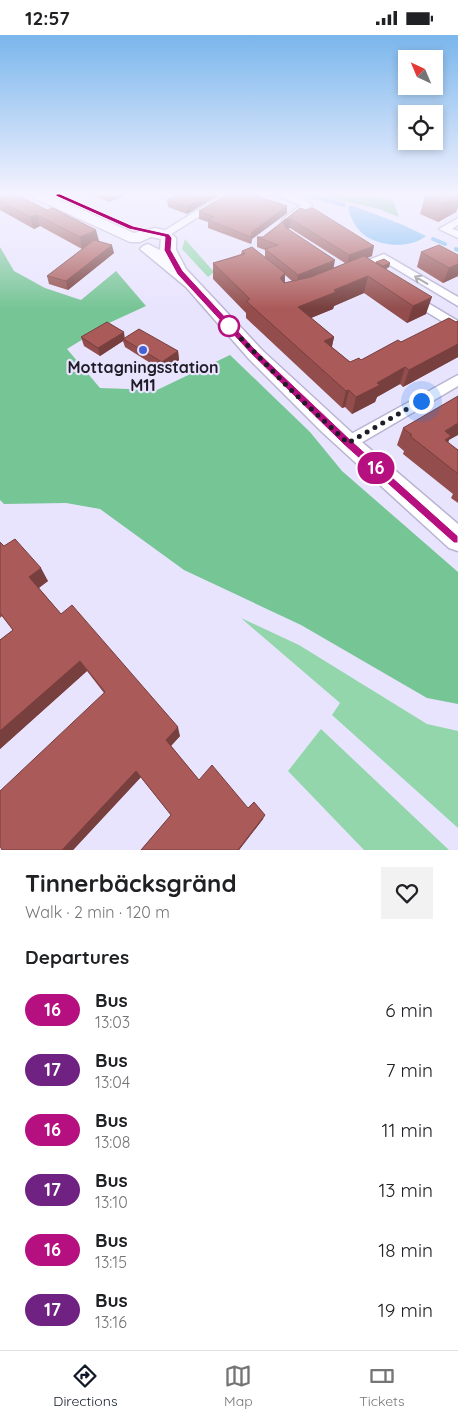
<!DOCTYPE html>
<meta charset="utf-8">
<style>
:root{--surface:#fff;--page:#f2f2f2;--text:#202124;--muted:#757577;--line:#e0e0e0;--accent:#111827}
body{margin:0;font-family:Quicksand,sans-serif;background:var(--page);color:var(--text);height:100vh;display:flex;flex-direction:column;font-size:19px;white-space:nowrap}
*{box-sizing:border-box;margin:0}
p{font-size:16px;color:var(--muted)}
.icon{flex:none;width:28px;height:28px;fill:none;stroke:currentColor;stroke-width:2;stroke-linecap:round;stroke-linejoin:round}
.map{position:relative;height:815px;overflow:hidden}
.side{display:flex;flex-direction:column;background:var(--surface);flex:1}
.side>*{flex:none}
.badge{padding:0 10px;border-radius:16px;font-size:18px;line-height:32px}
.needle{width:32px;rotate:316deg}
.fabs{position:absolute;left:398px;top:15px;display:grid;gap:10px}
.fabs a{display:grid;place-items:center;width:45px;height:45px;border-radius:0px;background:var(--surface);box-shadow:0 2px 8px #0003;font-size:25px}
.you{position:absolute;width:25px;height:25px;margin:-12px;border:4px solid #fff;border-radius:50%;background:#1a73e8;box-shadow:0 0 0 8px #1a73e833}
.map>.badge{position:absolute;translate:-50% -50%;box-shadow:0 0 0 2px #fff}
h2{padding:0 25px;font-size:19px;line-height:45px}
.round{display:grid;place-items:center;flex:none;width:52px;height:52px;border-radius:0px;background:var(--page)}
.summary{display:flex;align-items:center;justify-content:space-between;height:85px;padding:0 25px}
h1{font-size:24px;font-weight:800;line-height:38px}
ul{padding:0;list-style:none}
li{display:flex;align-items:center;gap:15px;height:60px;padding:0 25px}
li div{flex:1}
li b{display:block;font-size:19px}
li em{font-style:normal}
li .badge{min-width:55px;font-weight:700;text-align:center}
.status{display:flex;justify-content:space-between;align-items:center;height:35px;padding:0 25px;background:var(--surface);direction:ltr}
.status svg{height:14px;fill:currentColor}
.menu{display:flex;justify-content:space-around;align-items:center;height:70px;border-top:1px solid var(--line);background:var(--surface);font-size:14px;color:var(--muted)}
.menu a{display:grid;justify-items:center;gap:2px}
.menu .active{color:var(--accent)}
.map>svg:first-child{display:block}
.green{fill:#93d6ac}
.forest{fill:#76c595}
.water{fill:#76baf1}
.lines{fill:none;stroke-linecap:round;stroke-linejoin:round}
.stream{stroke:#76baf1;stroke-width:4}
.street-casing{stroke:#b9b3d2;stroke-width:3}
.secondary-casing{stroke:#b9b3d2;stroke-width:3}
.street{fill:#fff;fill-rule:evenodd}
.secondary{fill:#fff;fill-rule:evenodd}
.wall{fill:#924d4c;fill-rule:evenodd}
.shaded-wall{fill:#773f3e}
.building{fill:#aa5a58;stroke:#773f3e}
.oneway{stroke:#9a999e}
.line{fill:#b60f80;stroke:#fff}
.walk{stroke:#1f1c28;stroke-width:5;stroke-dasharray:0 9}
.stop-dot{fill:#fff;stroke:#b60f80;stroke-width:2.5}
.poi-dot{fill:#4563d6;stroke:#e9e4fe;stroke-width:2}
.labels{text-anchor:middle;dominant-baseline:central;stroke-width:4.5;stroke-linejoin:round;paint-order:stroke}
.poi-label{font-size:16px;font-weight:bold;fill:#1f1c28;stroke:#e9e4fe}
</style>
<div class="status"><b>12:57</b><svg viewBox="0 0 49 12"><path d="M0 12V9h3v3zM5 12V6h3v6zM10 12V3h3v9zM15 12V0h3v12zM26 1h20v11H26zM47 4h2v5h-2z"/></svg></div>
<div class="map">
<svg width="458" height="815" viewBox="0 0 458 815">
<rect width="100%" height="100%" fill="#e9e4fe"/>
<path class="green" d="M185 204 214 237 208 242 182 214Z
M241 583 299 610 427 689 458 696V793L332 680 340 668Z
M321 694 449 815H364L288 736Z"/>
<path class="forest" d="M316 160H371L393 166 399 182 379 174Z
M0 212 14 236 45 253 81 265 116 236 146 271 109 288 67 314 100 353 157 355 230 320 310 397 342 436 458 537V669L427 663 301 590 184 535 100 474 66 468 4 469 0 465Z"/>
<path class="water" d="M351 170 403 190 426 201C410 214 379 212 363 199 356 193 350 182 348 173Z"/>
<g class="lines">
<path class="stream" d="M307 160 344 170
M433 204 445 209
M456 214 458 215"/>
<g class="street-casing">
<path id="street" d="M222 160H233L168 201 164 202 159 199Z
M275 160C288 159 303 160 312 170L291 188H283L282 186 283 184 301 170Z
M458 183V190L452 194 458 196V203L439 194Z
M384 219 458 262V271L383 226 355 237 349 234 351 232Z
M411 258 458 286V296L407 265 405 262Z
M458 340V351L354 412 348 414 342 412 340 408 342 404Z"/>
</g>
<g class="secondary-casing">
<path id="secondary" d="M32 160H49L134 198 155 193 168 196 176 203V215L186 234 263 316 363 408 458 489V516L449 513 322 397 249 324 186 252 140 214 143 211 148 209 160 215 161 204 151 202 140 207H130L34 163Z"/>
</g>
<use href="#street" class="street"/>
<use href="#secondary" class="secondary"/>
</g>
<path class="wall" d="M0 160 99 206 114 218 68 255 49 249 47 241 82 214 40 191 34 194 0 175Z
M92 160H126L109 167Z
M219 160 187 179 168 172 167 165Z
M226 160H259V162L287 178 252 204 251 209 208 193V187L199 184V176Z
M428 160H458V172L456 177 438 187 420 179 425 161Z
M300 173 372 221 367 223 376 228H390L389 232 386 234 426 279 407 288 364 258 334 271 333 274 311 283 334 302 332 312 350 327 361 325 401 307 458 286V322L403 352 400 349 377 362 375 367 352 379 345 372 342 373 246 283V278L213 244V228L241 219 242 216 265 222V215L257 212V202H263ZM290 193 345 228 334 233 288 194ZM285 240 292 246 285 248Z
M421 217 458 220V241L443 248 417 232Z
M81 302 125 303 178 316 179 325 163 336 125 312 123 306 100 321 84 311Z
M403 393 449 405 448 408 458 415V468L451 463 453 459 403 419 404 416 397 410Z
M0 507 4 511 48 546 39 553 61 579 180 701 171 711 199 745 248 773 263 784 239 815H141L171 780 141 742 73 815H2L104 658 87 636 0 714V605L13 595 2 581 0 583Z"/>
<path class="shaded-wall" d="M107 160H126L109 167Z
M207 160H219L187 179V172Z
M458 161V172L456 177 438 187 443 169Z
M287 171V178L252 204 251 209V202L252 197Z
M37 180 40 191 34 194 30 182Z
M285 184H291L290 193 285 194 283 187Z
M96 195 99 206 82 214 80 202Z
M112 210 114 218 68 255 66 246Z
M374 211 372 221 347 230 349 220Z
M335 225 333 236 297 250 298 240Z
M390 228 389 232 382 236 383 231Z
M458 229V241L443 248 449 233Z
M285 238 284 255 280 243Z
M368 241 364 258 334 271 333 274 296 289 298 272 334 255Z
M432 262 426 279 407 288 413 271Z
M124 297 125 305 123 304V306L100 321 98 313Z
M334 302 330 319 324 306Z
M458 309V322L403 352 409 335Z
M178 316 179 325 163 336 162 327Z
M405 332 400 349 377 362 375 367 352 379 356 362 377 348Z
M349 355 345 372 342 373 346 356Z
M458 388V400L449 405 443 418 445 396Z
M41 533 48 546 37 554 29 542Z
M80 626 87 636 0 714V696Z
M178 692 180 701 169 713 166 705Z
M136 736 141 742 73 815H62Z
M265 780 263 784 239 815H238Z"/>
<path class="building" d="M0 160H18L47 175 53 173 96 195 80 202 37 180 30 182 0 166Z
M177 160H207L187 172 167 165Z
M226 160H255H254L287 171 252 197 251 202 208 185 214 182 199 176Z
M428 160H458V161L443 169 425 161Z
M300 173 306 175 313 173 374 211 349 220 291 184H285L283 187 285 192 335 225 298 240 265 214 278 210 257 202H263Z
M94 205 112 210 66 246 47 241Z
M439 210 458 220V229L449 233 421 217Z
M252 212 285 238 280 243 284 248 311 242 364 221 432 262 413 271 368 241 334 255 336 257 298 272 334 302 324 306 350 327 359 323 361 325 398 305 401 307 449 283 456 287 458 286V309L409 335 405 332 377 348 380 350 356 362 349 355 346 356 246 266 250 264 213 228 245 219 242 216Z
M384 224 390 228 383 231 376 227Z
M107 287 124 297 98 313 81 302Z
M139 294 178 316 162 327 123 304Z
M458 361V388L445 396 451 401 445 405 458 415V439L410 401 412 400 403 393Z
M15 504 41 533 29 542 61 579 72 570 178 692 166 705 199 745 212 730 248 773 254 767 265 780 238 815H141L171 780 136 736 62 815H2L0 811V756L105 657 80 626 0 696V605L13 595 0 578V507L4 511Z"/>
<defs><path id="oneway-shaft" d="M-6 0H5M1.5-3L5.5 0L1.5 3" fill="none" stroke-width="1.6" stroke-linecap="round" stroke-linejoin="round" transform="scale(1.25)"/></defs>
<use class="oneway" href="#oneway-shaft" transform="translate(421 245) rotate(-149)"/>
<linearGradient id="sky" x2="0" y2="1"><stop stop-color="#7ab6ec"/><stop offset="0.58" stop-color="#f5f3ff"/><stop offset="1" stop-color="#f5f3ff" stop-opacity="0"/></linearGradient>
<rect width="458" height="274" fill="url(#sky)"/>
<path class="line" d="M56 159H60L133 191 169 199 172 203 171 215 183 236 255 314 351 405 458 501V508H454L344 410 250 318 177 239 164 215 165 202 129 194 56 161Z"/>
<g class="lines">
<path class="walk" d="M229 291 294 358 348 408 421 366"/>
</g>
<circle class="stop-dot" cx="229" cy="291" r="10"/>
<circle class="poi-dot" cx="143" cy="315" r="5"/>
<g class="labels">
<g class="poi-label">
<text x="143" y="332">Mottagningsstation<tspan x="143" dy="18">M11</tspan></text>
</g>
</g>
</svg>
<div class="fabs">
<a><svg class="needle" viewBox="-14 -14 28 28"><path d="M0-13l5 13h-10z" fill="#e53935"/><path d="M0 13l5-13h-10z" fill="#757577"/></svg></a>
<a><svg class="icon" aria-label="locate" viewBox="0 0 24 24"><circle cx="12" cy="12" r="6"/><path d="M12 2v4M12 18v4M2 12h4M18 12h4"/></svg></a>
</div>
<div class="you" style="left:421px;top:366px"></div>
<b class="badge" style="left:376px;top:433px;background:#b60f80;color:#fff">16</b>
</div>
<section class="side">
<div class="summary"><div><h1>Tinnerbäcksgränd</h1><p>Walk · 2 min · 120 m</p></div><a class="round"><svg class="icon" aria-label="heart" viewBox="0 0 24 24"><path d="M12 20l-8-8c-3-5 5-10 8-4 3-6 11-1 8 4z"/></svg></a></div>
<h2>Departures</h2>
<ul>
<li><span class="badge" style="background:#b60f80;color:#fff">16</span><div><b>Bus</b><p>13:03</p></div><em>6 min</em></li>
<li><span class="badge" style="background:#702283;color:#fff">17</span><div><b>Bus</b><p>13:04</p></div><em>7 min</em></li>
<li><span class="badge" style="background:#b60f80;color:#fff">16</span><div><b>Bus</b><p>13:08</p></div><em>11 min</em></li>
<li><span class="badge" style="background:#702283;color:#fff">17</span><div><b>Bus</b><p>13:10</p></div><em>13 min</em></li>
<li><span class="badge" style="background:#b60f80;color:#fff">16</span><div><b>Bus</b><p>13:15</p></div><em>18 min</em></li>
<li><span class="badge" style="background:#702283;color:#fff">17</span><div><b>Bus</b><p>13:16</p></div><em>19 min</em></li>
</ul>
</section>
<nav class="menu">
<a class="active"><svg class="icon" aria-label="directions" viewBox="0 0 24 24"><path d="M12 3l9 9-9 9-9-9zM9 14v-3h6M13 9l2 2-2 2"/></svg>Directions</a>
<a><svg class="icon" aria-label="map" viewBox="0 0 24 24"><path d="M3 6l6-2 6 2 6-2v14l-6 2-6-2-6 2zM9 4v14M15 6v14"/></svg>Map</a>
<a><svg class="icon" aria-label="tickets" viewBox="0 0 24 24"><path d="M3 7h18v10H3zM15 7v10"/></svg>Tickets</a>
</nav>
